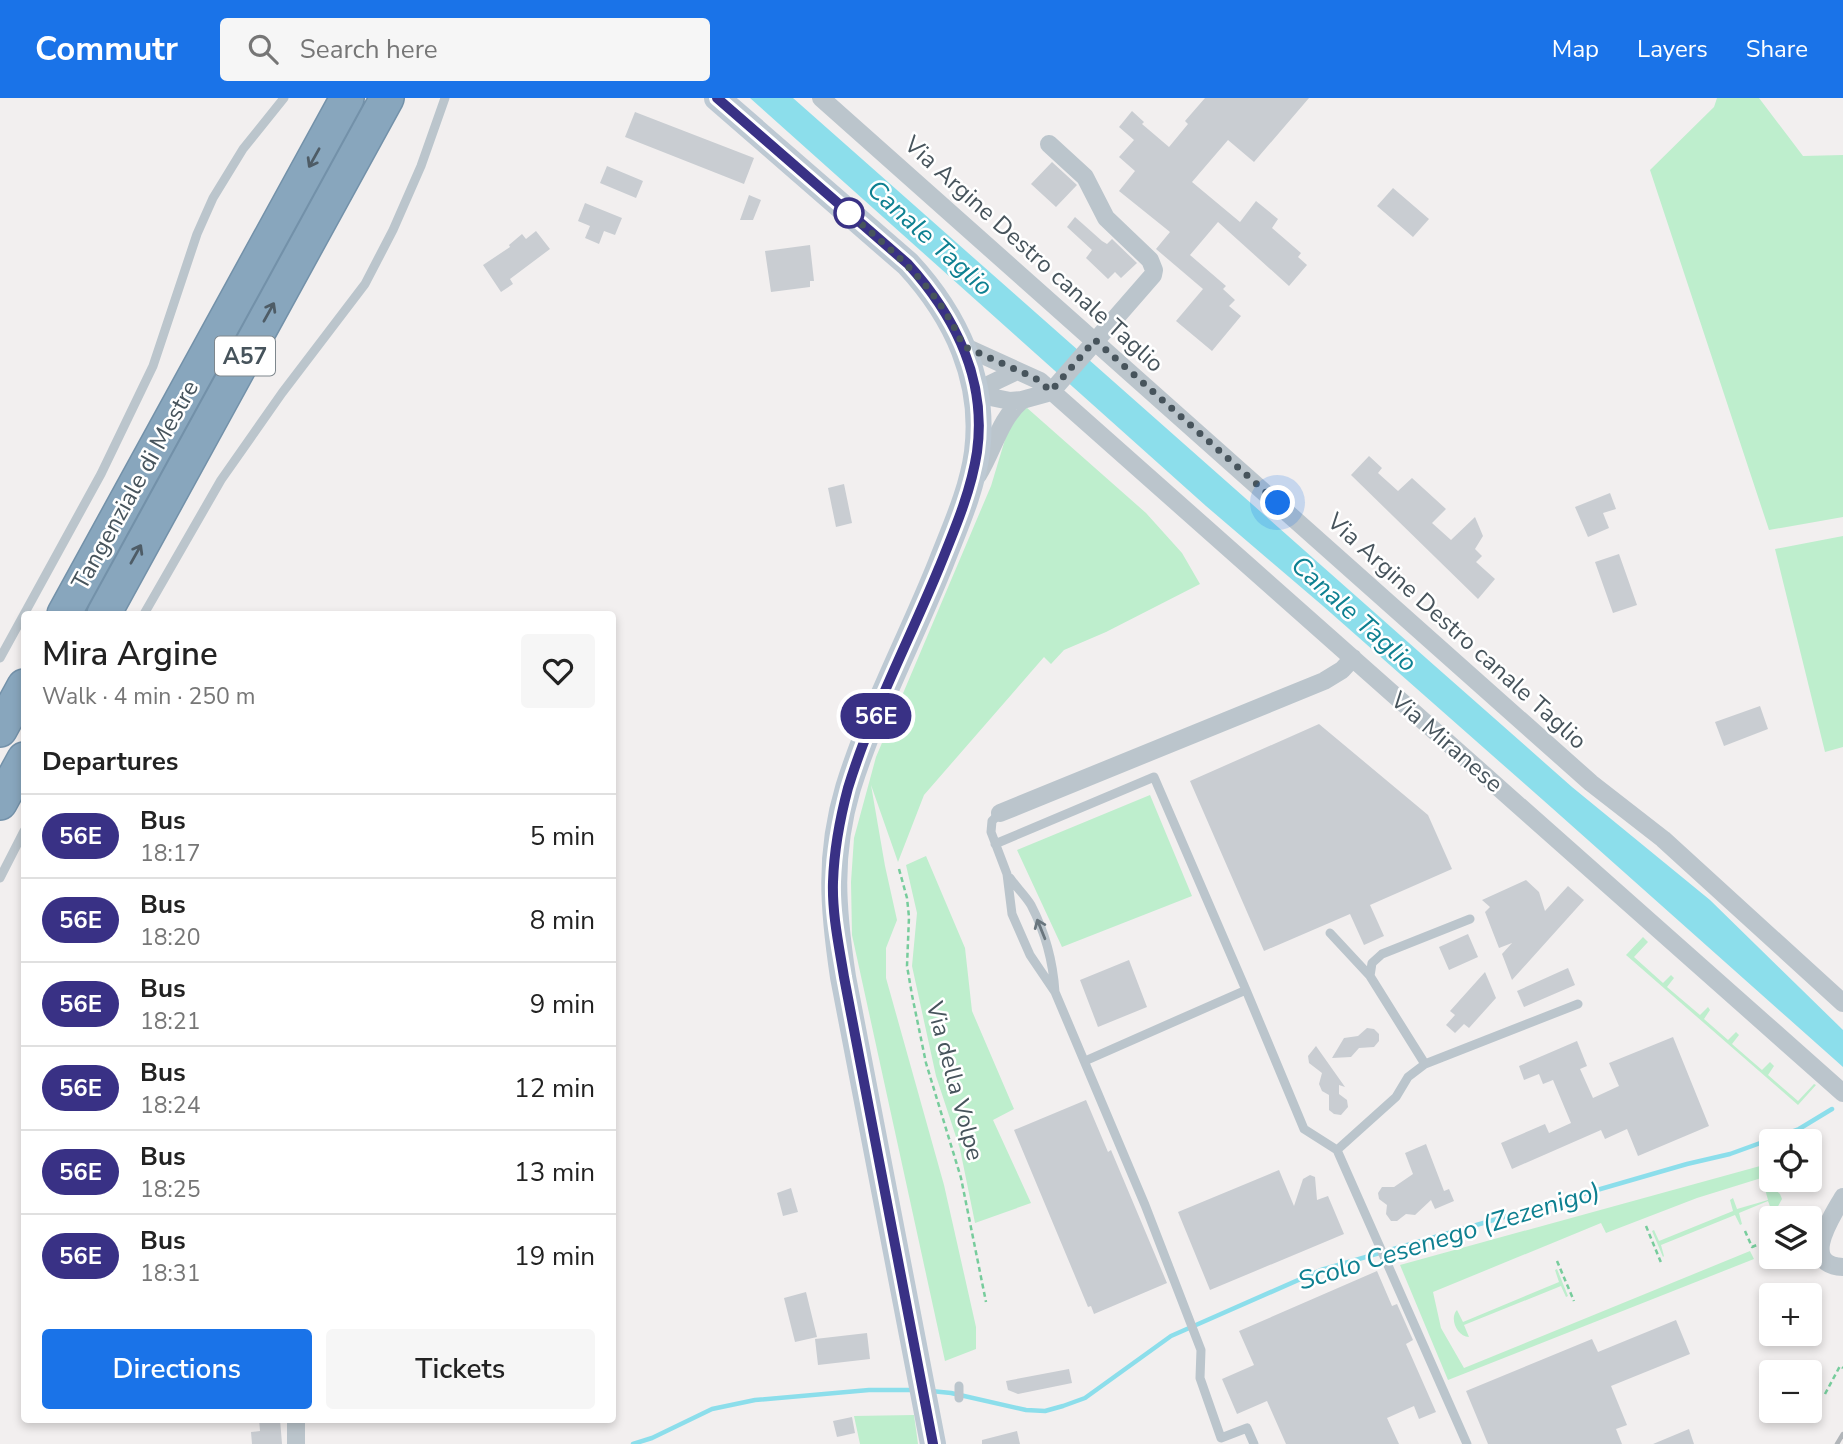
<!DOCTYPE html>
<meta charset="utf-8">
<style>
:root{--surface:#fff;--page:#f6f6f6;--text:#222;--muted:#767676;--line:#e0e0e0;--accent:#1a73e8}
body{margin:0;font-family:"Nunito Sans",sans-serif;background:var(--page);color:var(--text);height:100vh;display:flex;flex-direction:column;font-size:26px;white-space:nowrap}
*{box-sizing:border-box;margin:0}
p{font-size:23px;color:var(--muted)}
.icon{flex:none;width:38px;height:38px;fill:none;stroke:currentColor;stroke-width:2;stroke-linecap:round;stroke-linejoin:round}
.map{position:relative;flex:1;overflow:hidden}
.side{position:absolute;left:21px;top:513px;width:595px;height:812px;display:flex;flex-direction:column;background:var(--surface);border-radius:7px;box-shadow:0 4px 10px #0003}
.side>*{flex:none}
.badge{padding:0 14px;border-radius:23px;font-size:24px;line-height:46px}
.buttons{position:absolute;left:1759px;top:1031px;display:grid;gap:14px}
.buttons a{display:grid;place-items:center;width:63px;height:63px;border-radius:7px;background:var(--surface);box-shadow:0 4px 10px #0003;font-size:35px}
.you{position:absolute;width:35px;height:35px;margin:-18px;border:5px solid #fff;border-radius:50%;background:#1a73e8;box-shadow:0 0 0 10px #1a73e833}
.map>.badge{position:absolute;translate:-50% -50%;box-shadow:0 0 0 4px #fff}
h2{padding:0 21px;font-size:26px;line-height:63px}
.round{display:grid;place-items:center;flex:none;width:74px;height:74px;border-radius:7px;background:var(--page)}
.overview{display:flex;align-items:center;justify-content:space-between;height:119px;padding:0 21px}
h1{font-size:33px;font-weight:600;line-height:52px}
.action{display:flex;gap:14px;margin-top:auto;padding:14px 21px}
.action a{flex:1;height:80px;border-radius:7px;background:var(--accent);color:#fff;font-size:28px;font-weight:600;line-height:80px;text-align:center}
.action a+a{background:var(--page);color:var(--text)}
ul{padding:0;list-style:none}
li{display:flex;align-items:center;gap:21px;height:84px;padding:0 21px;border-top:2px solid var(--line)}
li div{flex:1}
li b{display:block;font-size:26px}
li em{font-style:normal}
li .badge{min-width:77px;font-weight:700;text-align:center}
header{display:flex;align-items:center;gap:42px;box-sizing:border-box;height:98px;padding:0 35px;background:var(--accent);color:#fff}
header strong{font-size:33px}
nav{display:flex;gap:38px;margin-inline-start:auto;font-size:24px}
.search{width:490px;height:63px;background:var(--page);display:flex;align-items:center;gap:18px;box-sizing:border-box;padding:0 24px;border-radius:7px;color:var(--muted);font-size:26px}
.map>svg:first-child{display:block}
.green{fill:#beeecd}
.water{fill:#8cdeeb}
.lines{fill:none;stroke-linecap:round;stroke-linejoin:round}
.stream{stroke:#8cdeeb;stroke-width:4.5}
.building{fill:#c9cdd2}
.highway-casing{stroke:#7391a9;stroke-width:36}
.path{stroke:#77cc9c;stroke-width:2.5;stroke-dasharray:5 3.5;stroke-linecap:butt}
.lane{stroke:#bbc5cc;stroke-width:9}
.street{stroke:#bbc5cc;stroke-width:18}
.secondary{stroke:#bdc9d3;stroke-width:26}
.highway{stroke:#88a6bd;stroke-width:33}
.rail{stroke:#b1b5b9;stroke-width:4.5}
.oneway{stroke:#4e5c66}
.oneway2{stroke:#6a767e}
.line-casing{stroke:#fff;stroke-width:16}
.line{stroke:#393185;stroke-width:10}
.walk{stroke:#47545c;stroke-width:7;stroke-dasharray:0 12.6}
.stop-dot{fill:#fff;stroke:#393185;stroke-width:3.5}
.labels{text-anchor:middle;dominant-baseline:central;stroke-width:5;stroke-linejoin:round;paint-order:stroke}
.shield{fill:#fff;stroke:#7e878d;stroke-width:2}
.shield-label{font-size:23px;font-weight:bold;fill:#47545c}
.street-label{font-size:24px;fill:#47545c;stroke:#fff}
.water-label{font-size:26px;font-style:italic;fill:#0e8091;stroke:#fff}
</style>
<header>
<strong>Commutr</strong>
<div class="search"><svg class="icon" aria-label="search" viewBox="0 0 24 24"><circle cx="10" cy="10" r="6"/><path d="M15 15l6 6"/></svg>Search here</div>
<nav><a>Map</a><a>Layers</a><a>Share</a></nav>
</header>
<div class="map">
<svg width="1843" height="1346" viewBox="0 0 1843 1346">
<rect width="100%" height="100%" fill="#f2efef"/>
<path class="green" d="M1717 0H1759L1803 58 1843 57V419L1769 432 1650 72 1714 9Z
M1026 309 1146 415 1182 455 1200 486 1106 534 1064 552 1051 566 1044 559 924 697 898 764 871 687 885 768 897 822 886 850V880L944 1087 976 1229V1251L945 1263 852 837 851 784 854 740 876 659 991 388 1010 325Z
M1843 438V649L1825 654 1775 451Z
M1150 697 1192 798 1062 849 1017 752Z
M926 758 965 850 972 913 1014 1011 993 1022 1031 1105 975 1125 960 1051 936 978 912 868 917 815 906 767Z
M1643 839 1648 844 1634 859 1663 885 1671 877 1674 880 1667 889 1700 917 1708 909 1710 912 1704 921 1728 942 1736 934 1739 937 1732 946 1762 972 1770 964 1774 968 1768 977 1798 1003 1814 986 1816 987 1798 1007 1626 857Z
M1771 1065V1077L1697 1100 1606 1135 1601 1125 1433 1194 1441 1230 1464 1270 1750 1153 1754 1161 1448 1282 1400 1167Z
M1773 1090 1780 1096 1782 1101 1776 1112 1772 1114 1768 1103 1739 1115 1742 1126 1740 1127 1735 1117 1661 1147 1664 1158 1663 1159 1652 1133 1654 1132 1659 1143 1733 1113 1730 1102 1733 1100 1737 1111 1768 1102 1765 1091Z
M1557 1171 1568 1198 1566 1199 1561 1188 1464 1227 1469 1239C1457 1239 1449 1220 1457 1212L1463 1224 1559 1184 1555 1172Z
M914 1317 918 1346H860L854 1318Z"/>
<path class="water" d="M750 0H793L1435 568 1572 689 1710 802 1843 932V969L1552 710 1323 508 1206 408Z"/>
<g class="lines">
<path class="stream" d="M931 1293 951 1295 1026 1312 1045 1313 1063 1308 1085 1300 1171 1238 1321 1172 1687 1066 1730 1056 1799 1031 1832 1011
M633 1346 652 1340 712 1311 755 1302 869 1292H912"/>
</g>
<path class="building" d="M1205 0H1309L1254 64 1228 42 1192 84 1240 124 1256 103 1278 121 1272 130 1301 155 1298 159 1307 167 1289 188 1218 124 1190 157 1226 188 1223 191 1235 202 1229 208 1241 218 1212 253 1176 223 1203 191 1156 151 1170 134 1119 93 1135 73 1119 59 1134 42 1119 29 1132 13 1144 24 1142 26 1169 49 1188 26 1185 23Z
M635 14 754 60 744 86 625 39Z
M1052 64 1077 87 1056 109 1031 86Z
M607 68 643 83 636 100 600 85Z
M1393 90 1429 121 1413 139 1377 108Z
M749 97 761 102 753 122H740Z
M585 105 622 120 615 137 604 133 599 146 585 140 590 128 578 123Z
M1075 119 1102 143 1107 146 1112 141 1137 165 1121 180 1115 174 1108 181 1086 160 1092 152 1067 129Z
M536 133 550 151 510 181 513 186 501 194 483 167 510 149 509 147 522 136 526 141Z
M810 147 814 183H810V189L771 194 765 153Z
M1369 358 1382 370 1378 375 1398 393 1412 380 1446 411 1432 425 1451 442 1475 419 1483 438 1475 451 1482 458 1476 464 1495 481 1478 501 1351 377Z
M844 386 852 425 836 429 828 390Z
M1610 395 1616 411 1603 415 1609 430 1588 439 1575 409Z
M1619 456 1637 507 1613 515 1595 464Z
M1760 608 1768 631 1724 648 1715 624Z
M1319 626 1428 717 1452 771 1370 807 1384 838 1364 847 1350 816 1264 853 1190 683Z
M1526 782 1539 794 1545 813 1568 788 1584 802 1512 882 1502 856 1512 845 1499 850 1485 814 1490 809 1482 802Z
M1468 836 1478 859 1449 872 1439 849Z
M1129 862 1147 909 1098 929 1080 882Z
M1568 870 1575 887 1524 909 1517 893Z
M1485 874 1496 900 1469 930 1464 926 1455 935 1446 927 1455 917 1450 913Z
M1367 930 1374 931 1379 936V943L1374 949 1359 950 1351 959 1332 960 1344 940 1358 938Z
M1673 939 1709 1028 1638 1058 1627 1031 1605 1041 1601 1032 1512 1071 1501 1045 1545 1026 1549 1035 1571 1025 1553 982 1543 986 1539 976 1524 982 1519 968 1577 943 1587 968 1580 971 1593 1000 1619 988 1609 965Z
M1316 948 1345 989 1339 987V996L1347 1002 1348 1009 1341 1017 1334 1016 1329 1012V997L1322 993 1319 986 1322 975 1309 965 1308 958Z
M1086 1002 1108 1054 1111 1052 1167 1185 1094 1216 1091 1208 1088 1209 1014 1032Z
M1426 1046 1444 1093 1449 1091 1454 1103 1435 1111 1431 1102 1415 1117 1406 1116 1397 1123H1391L1386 1116 1387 1107 1379 1101 1378 1095 1382 1089H1394L1413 1076 1405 1055Z
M1279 1072 1294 1108 1303 1081 1310 1077 1315 1079 1317 1102 1328 1098 1344 1136 1210 1192 1178 1114Z
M791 1090 798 1114 783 1118 777 1095Z
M1377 1173 1392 1208 1397 1206 1413 1242 1406 1246 1436 1314 1419 1321 1414 1308 1387 1320 1399 1346H1286L1267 1303 1237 1316 1222 1281 1254 1267 1239 1233Z
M806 1194 817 1239 795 1244 784 1200Z
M1676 1222 1690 1256 1611 1288 1627 1327 1616 1331 1622 1346H1488L1466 1293 1592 1241 1598 1254Z
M867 1235 870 1261 818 1267 815 1241Z
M1069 1271 1072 1285 1018 1296 1008 1292 1006 1283Z
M852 1319 855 1335 837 1339 833 1323Z
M259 1321H280L282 1346H252L251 1334 260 1333Z
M1689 1331 1694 1346H1653Z
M1017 1333 1020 1346H982V1342Z"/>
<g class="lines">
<g class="highway-casing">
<path id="highway" d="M64 516 347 0
M104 516 387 0
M0 632 24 588
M0 705 24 661"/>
</g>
<path class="path" d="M899 771 907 800 909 819 907 868 912 897 926 965 961 1080 986 1204
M1646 1128 1662 1167
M1745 1133 1752 1149 1771 1141
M1557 1163 1574 1203
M1825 1296 1840 1268 1843 1270"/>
<path class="lane" d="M144 516 221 382 282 295 365 186 393 132 421 68 445 0
M0 560 101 376 153 268 197 136 213 100 243 51 284 0
M1000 715 992 723 991 734 1007 776 1012 816 1030 857 1055 894 1145 1107 1201 1252 1200 1280 1221 1340 1247 1330 1254 1346
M995 746 1154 679 1246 892 1085 963
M0 780 24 733
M1010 780C1016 789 1025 797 1031 807 1045 834 1053 863 1055 894
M1330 835 1370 878
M1246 892 1304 1031 1337 1052 1467 1346
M1425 966 1370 878 1372 865 1382 856 1470 821
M1337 1052 1396 999 1408 979 1425 966 1578 906
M959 1288V1300"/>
<path class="street" d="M821 0 1591 685 1663 741 1843 905
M963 248 1040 283 1843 995
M976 296 1010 303 1022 302 1051 294 1153 177 1154 172 1150 162 1106 120 1085 79 1049 46
M976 296 990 286 1017 273
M978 377C994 351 999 322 1022 302
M1000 715 1324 583 1342 572 1353 560
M1843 1099C1833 1117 1798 1167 1843 1169
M296 1321V1346"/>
<path class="secondary" d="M717 0 908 166C956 218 986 282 977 354 972 392 955 429 941 465 911 540 872 613 848 690 828 757 833 812 843 879L933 1346"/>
<use href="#highway" class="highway"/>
<path class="rail" d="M1837 1346 1843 1336"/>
</g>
<defs><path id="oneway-shaft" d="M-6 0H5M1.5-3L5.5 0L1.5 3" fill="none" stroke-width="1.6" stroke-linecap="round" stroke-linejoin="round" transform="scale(1.75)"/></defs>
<g class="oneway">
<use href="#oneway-shaft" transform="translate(314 60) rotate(119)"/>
<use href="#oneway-shaft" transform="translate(269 214) rotate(-61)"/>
<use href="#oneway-shaft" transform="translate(136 456) rotate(-61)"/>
</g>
<use class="oneway2" href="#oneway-shaft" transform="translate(1041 831) rotate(-112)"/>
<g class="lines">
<g class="line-casing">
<path id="line" d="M717 0 908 166C955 218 987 282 977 354 971 394 954 433 939 470 909 543 871 615 848 690 840 720 834 754 833 784 832 816 839 848 844 879L933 1346"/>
</g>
<use href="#line" class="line"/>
<path class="walk" d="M849 115 846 113C893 153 939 190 963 248L1035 280 1051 293 1095 242 1278 405"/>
</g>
<circle class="stop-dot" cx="849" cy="115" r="14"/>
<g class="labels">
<rect class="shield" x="215" y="238.5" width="60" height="39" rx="5"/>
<g class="shield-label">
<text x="245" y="258">A57</text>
</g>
<g class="street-label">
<text transform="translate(1034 156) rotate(42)">Via Argine Destro canale Taglio</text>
<text transform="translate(135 387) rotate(-61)">Tangenziale di Mestre</text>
<text transform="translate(1457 533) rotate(42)">Via Argine Destro canale Taglio</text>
<text transform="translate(1447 644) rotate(41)">Via Miranese</text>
<text transform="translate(955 983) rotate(75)">Via della Volpe</text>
</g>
<g class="water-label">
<text transform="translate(930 140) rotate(42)">Canale Taglio</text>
<text transform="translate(1354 516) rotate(42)">Canale Taglio</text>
<text transform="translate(1449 1138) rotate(-17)">Scolo Cesenego (Zezenigo)</text>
</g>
</g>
</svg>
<div class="buttons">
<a><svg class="icon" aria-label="locate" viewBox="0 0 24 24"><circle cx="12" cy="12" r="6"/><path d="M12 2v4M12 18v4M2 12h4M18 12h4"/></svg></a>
<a><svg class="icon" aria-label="layers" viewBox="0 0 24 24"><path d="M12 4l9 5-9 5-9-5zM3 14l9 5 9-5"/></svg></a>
<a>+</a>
<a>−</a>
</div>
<div class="you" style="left:1278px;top:405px"></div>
<b class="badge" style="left:876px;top:618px;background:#393185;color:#fff">56E</b>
<section class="side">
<div class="overview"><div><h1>Mira Argine</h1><p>Walk · 4 min · 250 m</p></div><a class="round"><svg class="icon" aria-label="heart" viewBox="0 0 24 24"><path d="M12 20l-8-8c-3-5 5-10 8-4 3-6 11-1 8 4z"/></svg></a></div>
<h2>Departures</h2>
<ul>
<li><span class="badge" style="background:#393185;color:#fff">56E</span><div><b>Bus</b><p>18:17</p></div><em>5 min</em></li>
<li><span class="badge" style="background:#393185;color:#fff">56E</span><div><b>Bus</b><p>18:20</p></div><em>8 min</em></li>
<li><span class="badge" style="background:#393185;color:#fff">56E</span><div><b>Bus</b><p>18:21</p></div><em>9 min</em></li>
<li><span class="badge" style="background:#393185;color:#fff">56E</span><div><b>Bus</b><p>18:24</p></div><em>12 min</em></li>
<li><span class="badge" style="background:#393185;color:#fff">56E</span><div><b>Bus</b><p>18:25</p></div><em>13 min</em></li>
<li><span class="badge" style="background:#393185;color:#fff">56E</span><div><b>Bus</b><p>18:31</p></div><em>19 min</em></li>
</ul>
<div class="action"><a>Directions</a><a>Tickets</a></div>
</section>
</div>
